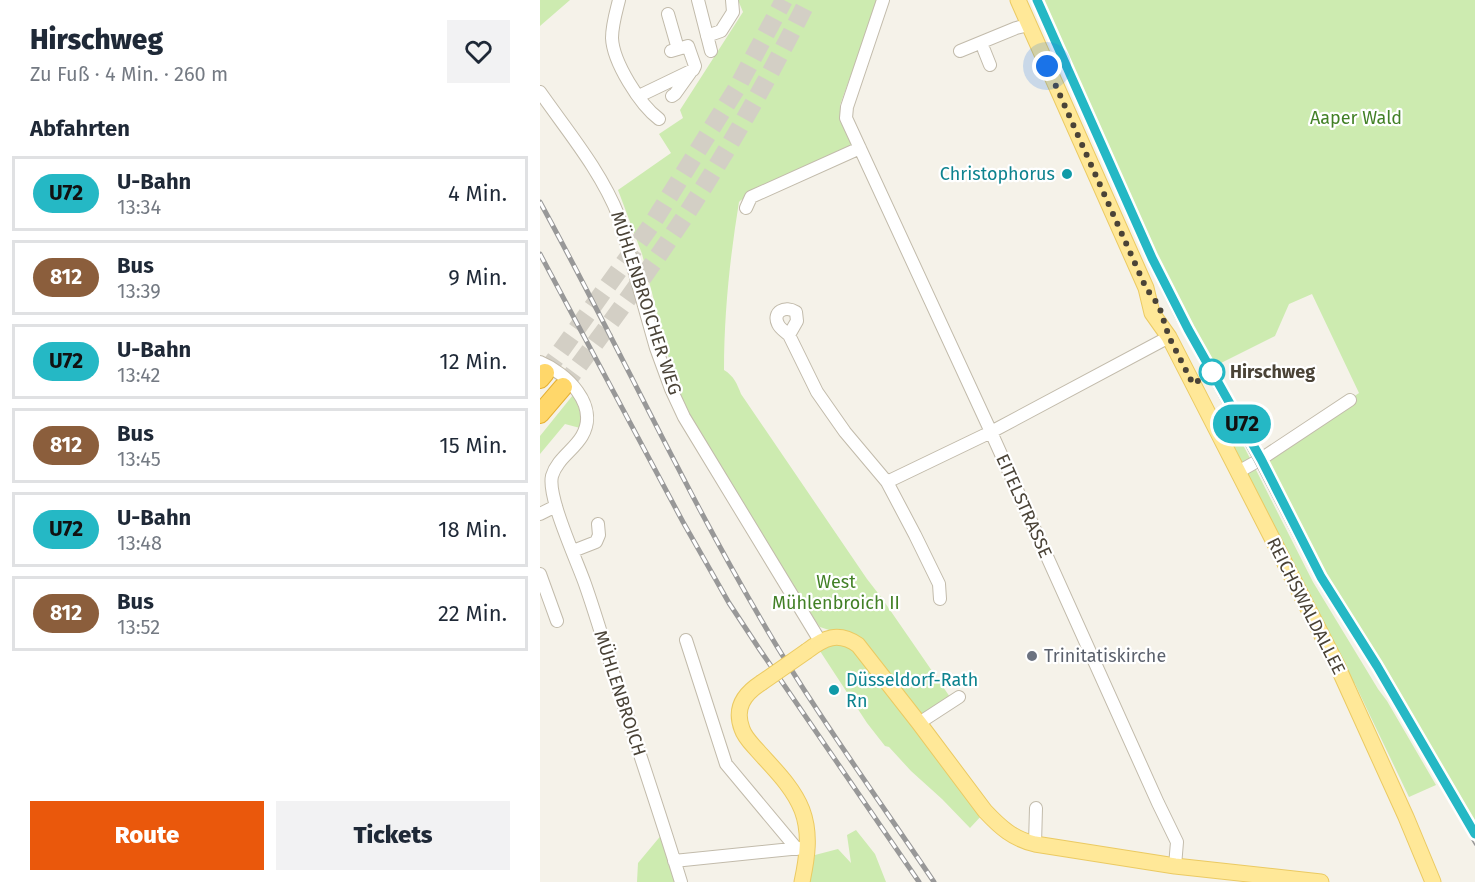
<!DOCTYPE html>
<html lang="de">
<meta charset="utf-8">
<style>
:root{--surface:#fff;--page:#f2f2f3;--text:#1f2937;--muted:#747a83;--line:#e0e1e3;--accent:#ea580c}
body{margin:0;font-family:"Fira Sans",sans-serif;background:var(--page);color:var(--text);height:100vh;display:flex;flex-direction:column;font-size:22px;white-space:nowrap}
*{box-sizing:border-box;margin:0}
p{font-size:20px;color:var(--muted)}
.icon{flex:none;width:33px;height:33px;fill:none;stroke:currentColor;stroke-width:2;stroke-linecap:round;stroke-linejoin:round}
.map{position:relative;flex:1;overflow:hidden}
.drawer{display:flex;flex-direction:column;background:var(--surface);width:540px}
.drawer>*{flex:none}
.badge{padding:0 12px;border-radius:20px;font-size:21px;line-height:39px}
.you{position:absolute;width:30px;height:30px;margin:-15px;border:4px solid #fff;border-radius:50%;background:#1a73e8;box-shadow:0 0 0 9px #1a73e833}
.map>.badge{position:absolute;translate:-50% -50%;box-shadow:0 0 0 3px #fff}
h2{padding:0 30px;font-size:22px;line-height:54px}
.round{display:grid;place-items:center;flex:none;width:63px;height:63px;border-radius:0px;background:var(--page)}
.overview{display:flex;align-items:center;justify-content:space-between;height:102px;padding:0 30px}
h1{font-size:28px;font-weight:800;line-height:45px}
.action{display:flex;gap:12px;margin-top:auto;padding:12px 30px}
.action a{flex:1;height:69px;border-radius:0px;background:var(--accent);color:#fff;font-size:24px;font-weight:800;line-height:69px;text-align:center}
.action a+a{background:var(--page);color:var(--text)}
ul{padding:0;list-style:none}
li{display:flex;align-items:center;gap:18px;height:75px;margin:0 12px 9px;padding:0 18px;border:3px solid var(--line);border-radius:0px}
li div{flex:1}
li b{display:block;font-size:22px}
li em{font-style:normal}
li .badge{min-width:66px;font-weight:700;text-align:center}
main{display:flex;flex:1;min-height:0}
.map>svg:first-child{display:block}
.green{fill:#cdebb0}
.lines{fill:none;stroke-linecap:round;stroke-linejoin:round}
.highway-tunnel{stroke:#d3cfc5;stroke-width:18;stroke-dasharray:18 9;stroke-linecap:butt}
.minor-casing{stroke:#c2bbab;stroke-width:14}
.major-casing{stroke:#ebca62;stroke-width:17}
.highway-casing{stroke:#e6b032;stroke-width:20}
.minor{stroke:#fff;stroke-width:12}
.major{stroke:#ffe898;stroke-width:15}
.highway{stroke:#ffd76a;stroke-width:18}
.tram{stroke:#989898;stroke-width:1.5}
.rail-casing{stroke:#989898;stroke-width:5}
.rail{stroke:#fff;stroke-width:3;stroke-dasharray:9;stroke-linecap:butt}
.major-bridge-casing{stroke:#ebca62;stroke-width:17;stroke-linecap:butt}
.major-bridge{stroke:#ffe898;stroke-width:15}
.line-casing{stroke:#fff;stroke-width:14}
.line{stroke:#25b8c5;stroke-width:9}
.walk{stroke:#4a4337;stroke-width:6;stroke-dasharray:0 10.8}
.culture-dot{fill:#0f9aa8;stroke:#fff;stroke-width:2}
.stop-dot{fill:#fff;stroke:#25b8c5;stroke-width:3}
.worship-dot{fill:#6b7280;stroke:#fff;stroke-width:2}
.labels{text-anchor:middle;dominant-baseline:central;stroke-width:4.5;stroke-linejoin:round;paint-order:stroke}
.park-label{font-size:18px;fill:#428026;stroke:#fff}
.culture-label{font-size:18px;fill:#0d838f;stroke:#fff;text-anchor:end}
.street-label{font-size:18px;fill:#4a4337;stroke:#fff}
.stop-label{font-size:18px;font-weight:bold;fill:#4a4337;stroke:#fff;text-anchor:start}
.worship-label{font-size:18px;fill:#5b616d;stroke:#fff;text-anchor:start}
</style>
<main>
<section class="drawer">
<div class="overview"><div><h1>Hirschweg</h1><p>Zu Fuß · 4 Min. · 260 m</p></div><a class="round"><svg class="icon" aria-label="heart" viewBox="0 0 24 24"><path d="M12 20l-8-8c-3-5 5-10 8-4 3-6 11-1 8 4z"/></svg></a></div>
<h2>Abfahrten</h2>
<ul>
<li><span class="badge" style="background:#25b8c5;color:#111">U72</span><div><b>U-Bahn</b><p>13:34</p></div><em>4 Min.</em></li>
<li><span class="badge" style="background:#8b5e3c;color:#fff">812</span><div><b>Bus</b><p>13:39</p></div><em>9 Min.</em></li>
<li><span class="badge" style="background:#25b8c5;color:#111">U72</span><div><b>U-Bahn</b><p>13:42</p></div><em>12 Min.</em></li>
<li><span class="badge" style="background:#8b5e3c;color:#fff">812</span><div><b>Bus</b><p>13:45</p></div><em>15 Min.</em></li>
<li><span class="badge" style="background:#25b8c5;color:#111">U72</span><div><b>U-Bahn</b><p>13:48</p></div><em>18 Min.</em></li>
<li><span class="badge" style="background:#8b5e3c;color:#fff">812</span><div><b>Bus</b><p>13:52</p></div><em>22 Min.</em></li>
</ul>
<div class="action"><a>Route</a><a>Tickets</a></div>
</section>
<div class="map">
<svg width="935" height="882" viewBox="0 0 935 882">
<rect width="100%" height="100%" fill="#f5f2e9"/>
<path class="green" d="M0 0H30L0 26Z
M198 0H338L300 105 303 124 312 146 310 152 201 200 199 202C190 257 184 313 184 370 194 376 197 384 201 394L327 579 341 597 410 697 381 716 329 648 292 631 280 627 277 623 155 425 141 396 129 359 102 254 78 190 131 153 119 134 143 118 140 110 203 12Z
M500 0H935V830L839 665 783 575 723 459 819 393 772 294 749 304 735 336 675 366 637 297 625 279Z
M33 395C39 406 42 414 40 428L25 424 0 454V436Z
M684 409 712 462 702 464 676 414Z
M714 466 773 582 838 689 847 701 896 785 869 797 815 684 812 681 707 477 708 472Z
M301 644 311 647 443 814 430 828 402 799 371 771 349 747 345 746 327 723 278 648Z
M316 830 335 854 346 882H268L275 855 298 849 311 863 307 835Z
M123 833 138 882H97L98 863Z"/>
<g class="lines">
<path class="highway-tunnel" d="M5 373 112 224 198 86 244 0
M23 387C59 338 95 290 129 240 181 164 227 82 268 0"/>
<g class="minor-casing">
<path id="minor" d="M79 0C76 12 72 25 72 38 73 62 100 105 119 119
M158 0 171 51
M343 0 307 107 306 118 451 432 618 803 637 842 635 866
M128 14 138 49
M167 36 181 31 193 12 192 0
M444 50 450 65
M420 51 476 28 489 25
M0 92C28 132 61 171 79 217L116 348 131 389 144 417 280 641
M99 96 153 70 155 66 148 46 131 51
M132 96 135 94 150 73
M206 208 211 197 320 148
M249 335C246 332 240 329 238 324 232 312 245 305 256 312L257 321 249 335 277 392 305 432 347 482 375 535 399 584 400 599
M0 362C26 373 60 405 42 436 34 450 17 459 12 476 7 497 37 561 45 584 57 618 67 653 78 688 99 752 121 817 141 882
M698 472 721 459 810 400
M347 482 451 432 629 337
M0 514 16 506
M33 551 56 542 59 535 58 524
M0 574 17 621
M146 640 186 764 257 849
M379 723 419 697
M495 844 496 808
M134 861 261 848"/>
</g>
<g class="major-casing">
<path id="major" d="M478 0 606 288 612 313 629 337 797 665 866 817 893 882
M267 651C284 638 298 631 318 645L379 723 445 811C460 827 473 839 495 844L635 866 781 882
M221 683C204 694 194 708 202 729 205 738 212 744 218 751 234 769 253 787 262 810 271 834 267 858 262 882"/>
</g>
<g class="highway-casing">
<path id="highway" d="M0 379 5 373
M0 414 23 387"/>
</g>
<use href="#minor" class="minor"/>
<use href="#major" class="major"/>
<use href="#highway" class="highway"/>
<path class="tram" d="M491 0 607 261 635 317 715 462 776 580 833 670 935 845"/>
<g class="rail-casing">
<path id="rail" d="M0 202C75 339 140 481 219 616 272 708 335 794 394 882
M0 254 143 522 189 603 220 650 379 882"/>
</g>
<use href="#rail" class="rail"/>
<g class="major-bridge-casing">
<path id="major-bridge" d="M221 683 267 651"/>
</g>
<use href="#major-bridge" class="major-bridge"/>
</g>
<g class="lines">
<g class="line-casing">
<path id="line" d="M497 0 612 258 648 329 721 459 781 577 837 666 935 834"/>
</g>
<use href="#line" class="line"/>
<path class="walk" d="M507 66 606 288 619 306 629 337 653 384 672 372"/>
</g>
<g class="culture-dot">
<circle cx="527" cy="174" r="6"/>
<circle cx="294" cy="690" r="6"/>
</g>
<circle class="stop-dot" cx="672" cy="372" r="12"/>
<circle class="worship-dot" cx="492" cy="656" r="6"/>
<g class="labels">
<g class="park-label">
<text x="816" y="118">Aaper Wald</text>
<text x="296" y="582">West<tspan x="296" dy="21">Mühlenbroich II</tspan></text>
</g>
<g class="culture-label">
<text x="515" y="174">Christophorus</text>
<text x="306" y="680" text-anchor="start">Düsseldorf-Rath<tspan x="306" dy="21">Rn</tspan></text>
</g>
<g class="street-label">
<text transform="translate(106 303) rotate(72)">MÜHLENBROICHER WEG</text>
<text transform="translate(484 506) rotate(66)">EITELSTRASSE</text>
<text transform="translate(766 606) rotate(63)">REICHSWALDALLEE</text>
<text transform="translate(80 693) rotate(72)">MÜHLENBROICH</text>
</g>
<g class="stop-label">
<text x="690" y="372">Hirschweg</text>
</g>
<g class="worship-label">
<text x="504" y="656">Trinitatiskirche</text>
</g>
</g>
</svg>
<div class="you" style="left:507px;top:66px"></div>
<b class="badge" style="left:702px;top:424px;background:#25b8c5;color:#111">U72</b>
</div>
</main>
